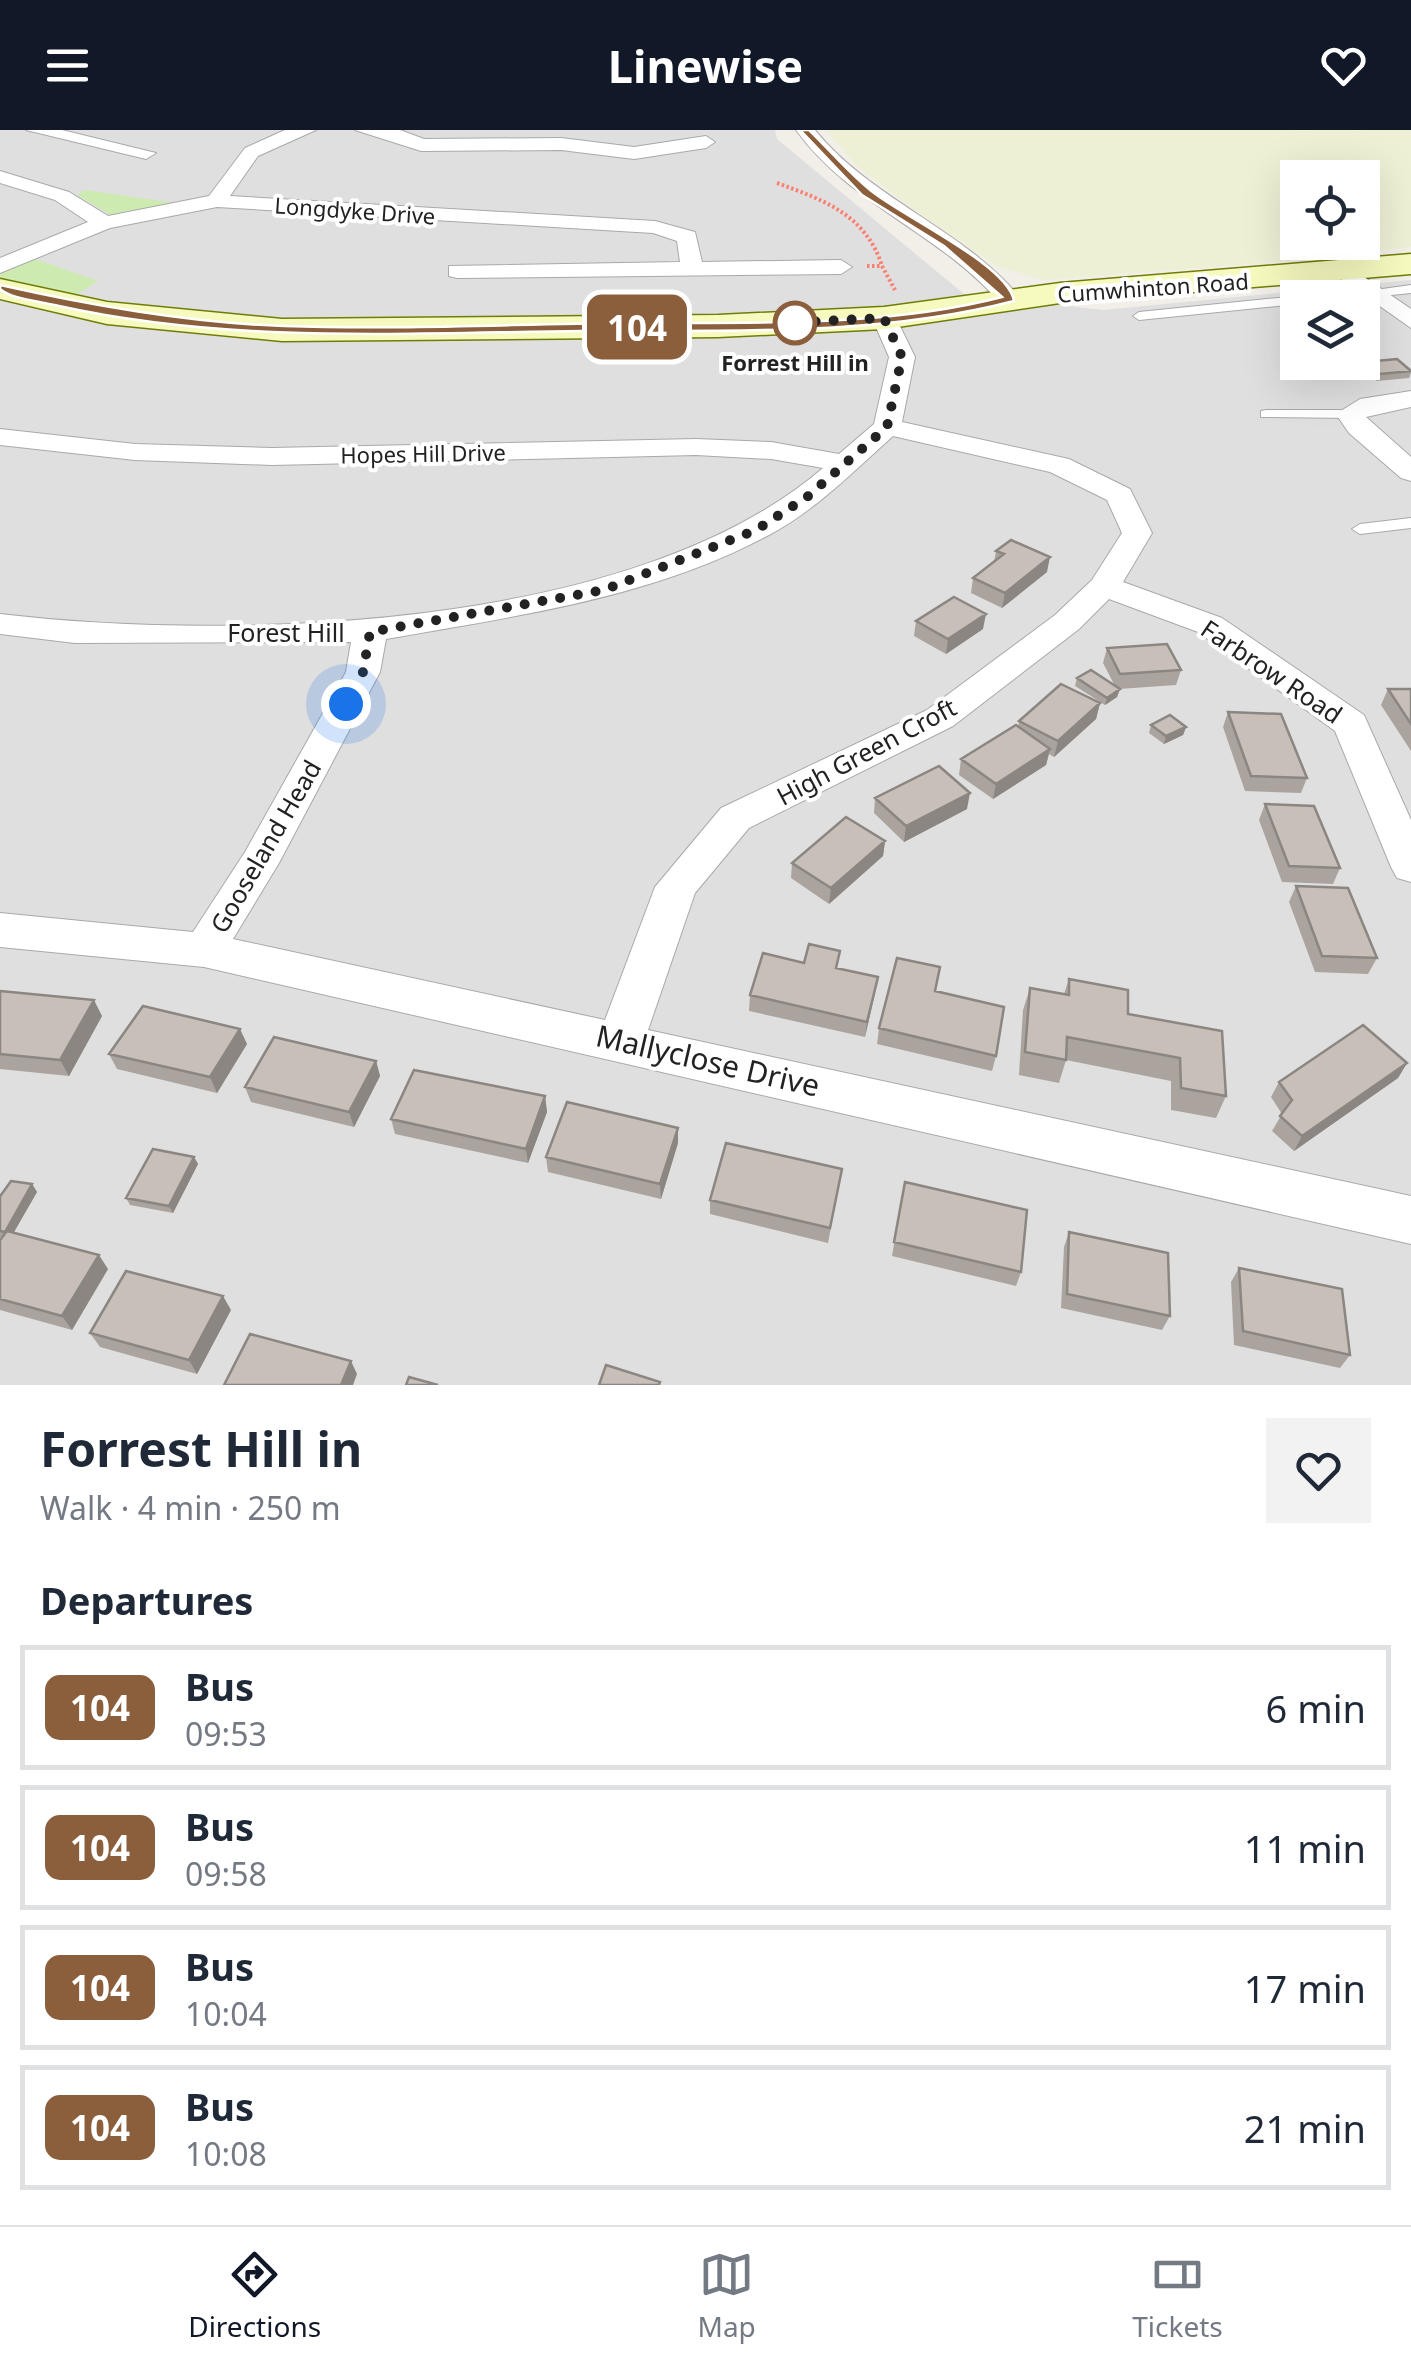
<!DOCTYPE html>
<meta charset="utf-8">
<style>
:root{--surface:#fff;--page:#f2f2f3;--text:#1f2937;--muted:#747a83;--line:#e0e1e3;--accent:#111827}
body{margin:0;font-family:"Noto Sans",sans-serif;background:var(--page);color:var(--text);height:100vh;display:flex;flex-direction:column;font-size:38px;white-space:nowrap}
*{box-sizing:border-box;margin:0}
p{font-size:32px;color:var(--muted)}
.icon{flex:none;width:55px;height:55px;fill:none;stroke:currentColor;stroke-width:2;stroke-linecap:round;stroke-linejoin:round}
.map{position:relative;height:1255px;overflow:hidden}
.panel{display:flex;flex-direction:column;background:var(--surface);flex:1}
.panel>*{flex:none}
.badge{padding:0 20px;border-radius:15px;font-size:35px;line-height:65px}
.fabs{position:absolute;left:1280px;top:30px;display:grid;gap:20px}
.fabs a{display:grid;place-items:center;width:100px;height:100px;border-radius:0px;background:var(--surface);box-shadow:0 10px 40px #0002;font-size:50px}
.you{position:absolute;width:50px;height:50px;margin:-25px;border:8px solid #fff;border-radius:50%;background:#1a73e8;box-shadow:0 0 0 15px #1a73e833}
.map>.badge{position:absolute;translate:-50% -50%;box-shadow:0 0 0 5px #fff}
h2{padding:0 40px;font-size:38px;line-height:90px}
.round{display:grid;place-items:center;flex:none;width:105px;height:105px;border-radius:0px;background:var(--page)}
.headline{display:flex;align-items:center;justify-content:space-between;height:170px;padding:0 40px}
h1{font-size:48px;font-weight:700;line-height:75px}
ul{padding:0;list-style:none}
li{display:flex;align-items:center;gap:30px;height:125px;margin:0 20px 15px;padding:0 20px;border:5px solid var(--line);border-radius:0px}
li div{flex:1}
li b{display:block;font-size:38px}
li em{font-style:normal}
li .badge{min-width:110px;font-weight:700;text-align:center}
header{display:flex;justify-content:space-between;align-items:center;height:130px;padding:0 40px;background:var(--accent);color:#fff;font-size:45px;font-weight:700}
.dock{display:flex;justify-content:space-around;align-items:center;height:140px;border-top:2px solid var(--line);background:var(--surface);font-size:28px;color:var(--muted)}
.dock a{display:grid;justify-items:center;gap:5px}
.dock .on{color:var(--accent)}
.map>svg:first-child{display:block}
.residential{fill:#e0dfdf;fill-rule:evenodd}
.farmland{fill:#eef0d5;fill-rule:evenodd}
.grass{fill:#cdebb0}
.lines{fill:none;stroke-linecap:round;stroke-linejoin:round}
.lane-casing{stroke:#a9a9a9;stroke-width:2}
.street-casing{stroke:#a9a9a9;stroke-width:2}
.secondary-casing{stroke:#707d05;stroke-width:3}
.path{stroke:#fa8072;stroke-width:4;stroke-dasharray:2.5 2.5;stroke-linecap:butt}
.lane{fill:#fff;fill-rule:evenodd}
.street{fill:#fff;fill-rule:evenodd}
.secondary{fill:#f7fabf;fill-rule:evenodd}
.wall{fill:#aba49e}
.shaded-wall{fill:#8b8681}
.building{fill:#c7bfb8;stroke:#8b8681;stroke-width:2.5}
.line{fill:#8b5e3c;stroke:#fff;stroke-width:2.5}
.walk{stroke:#222;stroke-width:10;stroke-dasharray:0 18}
.stop-dot{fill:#fff;stroke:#8b5e3c;stroke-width:5}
.labels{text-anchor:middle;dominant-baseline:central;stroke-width:8;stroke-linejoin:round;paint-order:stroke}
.far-street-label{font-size:22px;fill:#222;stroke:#fff}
.far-stop-label{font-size:22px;font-weight:bold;fill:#222;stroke:#fff}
.street-label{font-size:25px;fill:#222;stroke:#fff}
.near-street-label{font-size:30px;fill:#222;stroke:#fff}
</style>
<header><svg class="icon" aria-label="menu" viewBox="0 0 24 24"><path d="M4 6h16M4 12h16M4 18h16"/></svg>Linewise<svg class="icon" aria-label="heart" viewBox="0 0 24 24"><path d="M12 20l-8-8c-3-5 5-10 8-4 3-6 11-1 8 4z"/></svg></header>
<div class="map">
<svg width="1411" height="1255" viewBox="0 0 1411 1255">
<rect width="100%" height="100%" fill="#f2efe9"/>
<path class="residential" d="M0 0H775L777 9 964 164 1103 180 1411 150V1255H0ZM1298 168H1362V232H1298Z"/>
<path class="farmland" d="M826 0H1411V117L1304 130 1045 150 998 137 914 80 858 37ZM1298 48H1362V112H1298Z"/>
<path class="grass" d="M84 60 175 73 111 85 77 65Z
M32 128 98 151 75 165 0 150 1 141Z"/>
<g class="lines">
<g class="lane-casing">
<path id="lane" d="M1411 155V163L1362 168H1317Z
M1298 166 1303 168H1298V174L1139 190 1133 186 1139 182Z
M1266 280H1350L1357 284 1350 288 1261 287V281Z
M1411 388V398L1360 404 1352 399 1360 394Z"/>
</g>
<g class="street-casing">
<path id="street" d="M26 0H62L156 23 146 29Z
M285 0H316L258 26 230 66 655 91 695 102 702 132 841 130 852 137 841 144 457 148 449 146V136L680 132 677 111 653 103 217 77 110 98 0 143V128L88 92 55 70 0 53V41L69 62 108 86 209 66 245 18Z
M355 0H400L424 9 561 8 634 17 706 6 715 12 706 18 634 29 561 20 421 21Z
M796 0H815C871 69 959 97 1017 164V174H1001C942 104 850 75 796 0Z
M1345 134 1411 179V198L1337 146V136Z
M884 181 896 188 915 227 902 292 1069 329 1130 359 1152 403 1123 452 1222 488 1364 585 1411 690V752L1397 748 1391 737 1335 601 1198 502 1109 469 1079 499 953 596 749 698 695 763 648 900 1411 1066V1114L204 837 0 817V783L193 802 245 722 346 542 351 512 75 513 0 504V484C237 512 635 500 823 338L771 329 696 325 272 335 135 330 0 315V299L135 314 272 318 696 309 771 312 839 324 874 294 889 227 872 188ZM893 306 1050 342 1107 370 1122 403 1092 450 1055 485 927 580 721 678 655 757 605 890 233 809 279 733 380 542 386 509C515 486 649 469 767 406 815 381 853 342 893 306Z
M1411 261V277L1366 287 1411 327V351L1401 348 1349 303 1336 284 1360 269Z"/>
</g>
<g class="secondary-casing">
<path id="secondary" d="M1411 124V144L1060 173 884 199 718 207 282 211 107 194 0 169V149L107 172 282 189 718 185 884 177 1060 153Z"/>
</g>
<path class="path" d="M777 53C824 70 866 85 882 136
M867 136H882L895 160"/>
<use href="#lane" class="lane"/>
<use href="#street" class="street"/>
<use href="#secondary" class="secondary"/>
</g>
<path class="wall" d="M1362 176 1370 182 1368 188 1362 189Z
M1365 232 1411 240V243L1409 248 1377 251 1363 239Z
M996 421 1047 442 1002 478 971 463 973 448 994 432Z
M916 491 983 499 946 524 914 506Z
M1107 518 1181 540 1176 555 1119 559 1117 567 1105 575 1075 556 1077 548 1115 556 1103 533Z
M1388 559H1411V621L1381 575Z
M1100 573 1096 589 1054 627 1049 624 1046 635 993 669 959 645 961 629 1018 597 1019 591Z
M1228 582 1307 648 1301 663 1245 661 1223 597Z
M1151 595 1186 597 1183 605 1164 614 1149 603Z
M875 668 967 679 904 712 874 683Z
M1265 674 1340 738 1333 754 1282 752 1259 690Z
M885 711 883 726 829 774 791 748 792 733Z
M1296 756 1377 828 1368 844 1315 842 1289 772Z
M804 833 878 847 865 907 749 881 750 865Z
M1069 849 1128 884 1226 966 1216 988 1171 980V951L1066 930 1059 953 1019 945 1023 880 1030 858 1064 864Z
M0 861 102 886 69 946 0 939Z
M935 861 996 926 992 941 877 914 879 898Z
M247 914 217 963 117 939 109 924Z
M376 931 380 946 354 997 251 972 245 957Z
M1407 933 1398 948 1294 1021 1272 1001 1282 984 1271 967 1279 952Z
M545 966 547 982 528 1033 395 1004 391 989Z
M678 998V1013L661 1069 548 1042 546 1027Z
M194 1027 198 1034 173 1083 130 1075 126 1068Z
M842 1039 828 1113 710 1084V1070Z
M905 1052 1021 1142 1016 1156 892 1126Z
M32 1054 37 1062 14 1102 108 1139 72 1200 0 1180V1110L2 1107H0V1065Z
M1069 1102 1170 1186 1162 1200 1061 1178 1064 1117Z
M1239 1138 1350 1225 1340 1238 1234 1215 1231 1152Z
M231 1180 197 1244 100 1217 90 1203Z"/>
<path class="shaded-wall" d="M1050 427 1047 442 1002 478 1005 463Z
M986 484 983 499 946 524 948 509Z
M1120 559 1117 567 1105 575 1107 568Z
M1100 573 1096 589 1054 627 1058 611Z
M1186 597 1183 605 1164 614 1166 606Z
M1050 619 1046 635 993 669 996 654Z
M970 663 967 679 904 712 906 696Z
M885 711 883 726 829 774 831 758Z
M878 847 875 863 865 907 867 892Z
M94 870 102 886 69 946 60 930Z
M240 899 247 914 217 963 210 947Z
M376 931 380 946 354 997 349 982Z
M1407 933 1398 948 1294 1021 1302 1006Z
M545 966 547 982 528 1033 526 1019Z
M678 998V1013L661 1069 660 1054Z
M194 1027 198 1034 173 1083 169 1076Z
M32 1054 37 1062 10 1109 5 1102Z
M99 1125 108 1139 72 1200 62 1186Z
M223 1166 231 1180 197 1244 189 1230Z
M351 1231 357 1244 353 1255H341Z"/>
<path class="building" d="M1397 229 1411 241 1380 244 1365 232Z
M1011 410 1050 427 1005 463 973 448 1004 424 996 421Z
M954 467 986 484 948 509 916 491Z
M1167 514 1181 540 1120 544 1107 518Z
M1091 540 1120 559 1107 568 1077 548Z
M1061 554 1100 573 1058 611 1019 591Z
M1388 559H1411V594Z
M1228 582 1281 584 1307 648 1251 646Z
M1170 585 1186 597 1166 606 1151 595Z
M1016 595 1050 619 996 654 961 629Z
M939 636 970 663 906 696 875 668Z
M1265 674 1314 676 1340 738 1289 736Z
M846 687 885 711 831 758 792 733Z
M1296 756 1348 758 1377 828 1322 826Z
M809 814 840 821 836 838 878 847 867 892 750 865 763 823 804 833Z
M897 828 940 837 935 861 1004 877 996 926 879 898Z
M1069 849 1128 860V884L1222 901 1226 966 1181 958 1180 928 1067 907 1066 930 1025 922 1030 858 1069 865Z
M0 861 94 870 60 930 0 924Z
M143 876 240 899 210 947 109 924Z
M1363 895 1407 933 1302 1006 1280 986 1292 970 1279 952Z
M274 907 376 931 349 982 245 957Z
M414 940 545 966 526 1019 391 989Z
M567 972 678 998 660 1054 546 1027Z
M726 1013 842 1039 830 1098 710 1070Z
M153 1019 194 1027 169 1076 126 1068Z
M11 1051 32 1054 5 1102 0 1101V1065H1Z
M905 1052 1027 1080 1021 1142 894 1112Z
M7 1101 99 1125 62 1186 0 1169V1110Z
M1069 1102 1168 1123 1170 1186 1067 1164Z
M1239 1138 1342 1159 1350 1225 1243 1201Z
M126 1141 223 1166 189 1230 90 1203Z
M250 1204 351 1231 341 1255H224Z
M606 1235 660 1252 659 1255H599Z
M409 1247 438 1255H406Z"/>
<path class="line" d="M800 0H809C828 18 847 41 869 59 899 85 1008 134 1014 171 876 207 724 200 582 201 408 203 231 214 59 176 39 171 11 169 0 159V155C93 176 189 193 284 196 398 200 512 194 625 193 748 192 882 198 1002 167L944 116 862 65Z"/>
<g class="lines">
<path class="walk" d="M346 574 363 542 370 502 604 460 756 400 807 367 887 297 902 227 884 188 784 193H795"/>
</g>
<circle class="stop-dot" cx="795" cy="193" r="20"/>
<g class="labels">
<g class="far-street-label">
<text transform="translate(355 80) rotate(4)">Longdyke Drive</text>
<text transform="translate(1153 157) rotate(-4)">Cumwhinton Road</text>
<text transform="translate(423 323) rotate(-1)">Hopes Hill Drive</text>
</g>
<g class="far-stop-label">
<text x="795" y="232">Forrest Hill in</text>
</g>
<g class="street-label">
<text x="286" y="502">Forest Hill</text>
<text transform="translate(1272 541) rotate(34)">Farbrow Road</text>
<text transform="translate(866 621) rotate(-28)">High Green Croft</text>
<text transform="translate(265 716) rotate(-60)">Gooseland Head</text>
</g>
<g class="near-street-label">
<text transform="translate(708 930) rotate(13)">Mallyclose Drive</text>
</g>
</g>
</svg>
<div class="fabs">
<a><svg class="icon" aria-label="locate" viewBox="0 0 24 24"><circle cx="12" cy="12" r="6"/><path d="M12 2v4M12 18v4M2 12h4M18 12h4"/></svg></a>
<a><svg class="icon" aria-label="layers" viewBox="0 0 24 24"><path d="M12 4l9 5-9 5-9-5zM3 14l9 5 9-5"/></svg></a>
</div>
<div class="you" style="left:346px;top:574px"></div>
<b class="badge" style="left:637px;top:197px;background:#8b5e3c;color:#fff">104</b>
</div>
<section class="panel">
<div class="headline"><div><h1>Forrest Hill in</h1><p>Walk · 4 min · 250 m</p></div><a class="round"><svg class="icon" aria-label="heart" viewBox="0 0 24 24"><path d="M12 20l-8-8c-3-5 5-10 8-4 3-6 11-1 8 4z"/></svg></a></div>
<h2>Departures</h2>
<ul>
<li><span class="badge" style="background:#8b5e3c;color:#fff">104</span><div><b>Bus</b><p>09:53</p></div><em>6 min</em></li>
<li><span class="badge" style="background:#8b5e3c;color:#fff">104</span><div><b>Bus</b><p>09:58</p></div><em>11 min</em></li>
<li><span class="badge" style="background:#8b5e3c;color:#fff">104</span><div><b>Bus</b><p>10:04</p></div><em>17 min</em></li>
<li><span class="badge" style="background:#8b5e3c;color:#fff">104</span><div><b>Bus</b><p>10:08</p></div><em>21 min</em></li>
</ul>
</section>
<nav class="dock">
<a class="on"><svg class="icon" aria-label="directions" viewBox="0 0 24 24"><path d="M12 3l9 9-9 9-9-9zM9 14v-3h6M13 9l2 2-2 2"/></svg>Directions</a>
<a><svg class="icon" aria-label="map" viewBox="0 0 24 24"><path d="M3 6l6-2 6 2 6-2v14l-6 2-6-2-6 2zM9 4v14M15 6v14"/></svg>Map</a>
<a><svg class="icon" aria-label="tickets" viewBox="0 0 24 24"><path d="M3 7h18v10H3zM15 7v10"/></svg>Tickets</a>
</nav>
